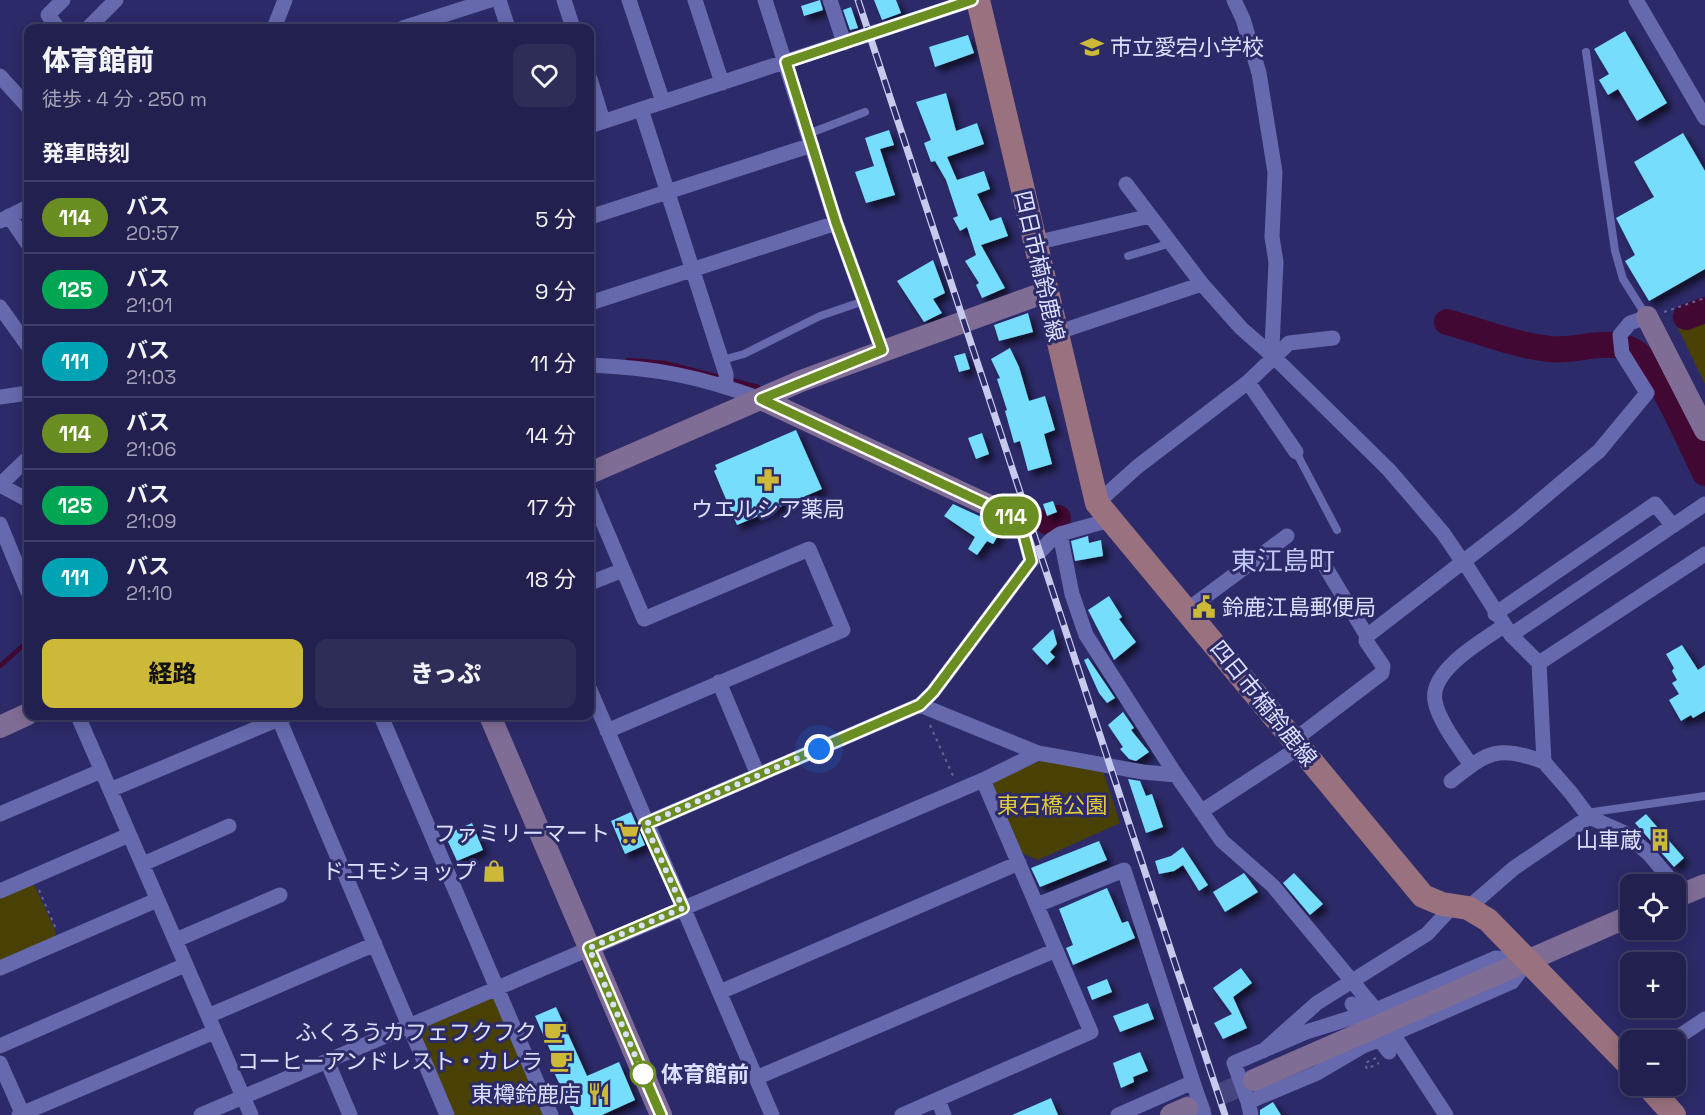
<!DOCTYPE html>
<html lang="ja">
<meta charset="utf-8">
<style>
:root{--surface:#21204e;--page:#2d2d58;--text:#f1f3f6;--muted:#a2a3b6;--line:#3e3e66;--accent:#cdb938}
body{margin:0;font-family:"Space Grotesk","Noto Sans JP",sans-serif;background:var(--page);color:var(--text);height:100vh;display:flex;flex-direction:column;font-size:22px;white-space:nowrap}
*{box-sizing:border-box;margin:0}
p{font-size:20px;color:var(--muted)}
.icon{flex:none;width:33px;height:33px;fill:none;stroke:currentColor;stroke-width:2;stroke-linecap:round;stroke-linejoin:round}
.map{position:relative;flex:1;overflow:hidden}
.side{position:absolute;left:24px;top:24px;width:570px;height:696px;display:flex;flex-direction:column;background:var(--surface);border-radius:12px;box-shadow:0 3px 15px #0003,0 0 0 2px var(--line)}
.side>*{flex:none}
.badge{padding:0 12px;border-radius:20px;font-size:21px;line-height:39px}
.controls{position:absolute;left:1620px;top:874px;display:grid;gap:12px}
.controls a{display:grid;place-items:center;width:66px;height:66px;border-radius:12px;background:var(--surface);box-shadow:0 3px 15px #0003,0 0 0 2px var(--line);font-size:30px}
.you{position:absolute;width:30px;height:30px;margin:-15px;border:4px solid #fff;border-radius:50%;background:#1a73e8;box-shadow:0 0 0 9px #1a73e833}
.map>.badge{position:absolute;translate:-50% -50%;box-shadow:0 0 0 3px #fff}
h2{padding:0 18px;font-size:22px;line-height:54px}
.round{display:grid;place-items:center;flex:none;width:63px;height:63px;border-radius:12px;background:var(--page)}
.headline{display:flex;align-items:center;justify-content:space-between;height:102px;padding:0 18px}
h1{font-size:28px;font-weight:800;line-height:45px}
.primary-button{display:flex;gap:12px;margin-top:auto;padding:12px 18px}
.primary-button a{flex:1;height:69px;border-radius:12px;background:var(--accent);color:#111;font-size:24px;font-weight:800;line-height:69px;text-align:center}
.primary-button a+a{background:var(--page);color:var(--text)}
ul{padding:0;list-style:none}
li{display:flex;align-items:center;gap:18px;height:72px;padding:0 18px;border-top:2px solid var(--line)}
li div{flex:1}
li b{display:block;font-size:22px}
li em{font-style:normal}
li .badge{min-width:66px;font-weight:700;text-align:center}
.map>svg:first-child{display:block}
.green{fill:#494004}
.lines{fill:none;stroke-linecap:round;stroke-linejoin:round}
.stream{stroke:#410833;stroke-width:4.5}
.river{stroke:#410833;stroke-width:26}
.building{fill:#76ddfc;filter:url(#shadow)}
.secondary-tunnel{stroke:#46457f;stroke-width:22;stroke-dasharray:22 11;stroke-linecap:butt}
.path{stroke:#646498;stroke-width:2;stroke-dasharray:3 4.5;stroke-linecap:butt}
.lane{stroke:#6669ad;stroke-width:8}
.street{stroke:#6669ad;stroke-width:15}
.secondary{stroke:#806d96;stroke-width:22}
.primary{stroke:#9a717e;stroke-width:24}
.rail-casing{stroke:#c6caec;stroke-width:7}
.rail{stroke:#2c2a68;stroke-width:4.5;stroke-dasharray:14;stroke-linecap:butt}
.line-casing{stroke:#fff;stroke-width:14}
.line{stroke:#6b8e23;stroke-width:9}
.walk{stroke:#dce0ff;stroke-width:6;stroke-dasharray:0 10.8}
.stop-dot{fill:#fff;stroke:#6b8e23;stroke-width:3}
.labels{text-anchor:middle;dominant-baseline:central;stroke-width:6;stroke-linejoin:round;paint-order:stroke}
.poi-label{font-size:22px;fill:#dce0ff;stroke:#2c2a68;text-anchor:end}
.street-label{font-size:22px;fill:#dce0ff;stroke:#2c2a68}
.park-label{font-size:22px;fill:#e2cb39;stroke:#2c2a68}
.stop-label{font-size:22px;font-weight:bold;fill:#dce0ff;stroke:#2c2a68;text-anchor:start}
.quarter-label{font-size:26px;fill:#c3c8f5;stroke:#2c2a68}
</style>
<div class="map">
<svg width="1705" height="1115" viewBox="0 0 1705 1115">
<defs>
<filter id="shadow"><feDropShadow dx="5.5" dy="5.5" stdDeviation="3" flood-color="#0009"/></filter>
</defs>
<rect width="100%" height="100%" fill="#2c2a68"/>
<path class="green" d="M1705 315V384L1676 324Z
M1047 758 1102 768 1120 823 1038 860 1021 853 992 786 995 780Z
M30 884 35 886 56 932 54 940 0 963V897Z
M491 996 496 999 544 1113 541 1115H454L419 1033 424 1025Z"/>
<g class="lines">
<path class="stream" d="M628 360 665 363 758 387
M0 666 28 641"/>
<path class="river" d="M1686 317 1705 310
M1447 322C1480 331 1514 345 1549 349 1582 353 1616 331 1644 360 1664 382 1691 444 1705 473
M1048 522 1053 523 1058 518"/>
</g>
<path class="building" d="M820 0 823 10 804 16 801 6Z
M874 0H896L901 13 882 20Z
M851 7 858 28 850 30 843 10Z
M1625 31 1667 103 1637 121 1618 89 1608 95 1599 80 1609 74 1594 49Z
M968 35 974 53 935 67 929 47Z
M946 93 956 131 977 123 984 144 947 157 957 180 984 171 990 189 977 194 990 221 1001 217 1008 236 981 245 1005 288 982 298 976 285 979 283 965 261 976 255 967 227 960 231 953 218 958 216 946 180 935 161 931 162 924 143 931 140 916 102Z
M889 130 894 145 880 149 895 195 866 203 855 172 874 166 865 138Z
M1683 133 1705 171V269L1649 301 1625 261 1635 255 1616 218 1654 197 1634 162Z
M933 260 945 293 933 299 942 313 924 322 897 281Z
M1028 313 1033 332 999 341 994 325Z
M1010 348 1019 367 1029 401 1045 396 1055 430 1044 434 1052 464 1028 471 1020 441 1014 443 1005 411 1007 410 997 379 1000 378 991 359Z
M965 353 970 369 959 372 954 356Z
M796 430 822 489 737 525 714 471 717 469 715 465Z
M982 433 989 454 976 459 968 438Z
M1053 501 1057 512 1047 516 1043 504Z
M953 504 1003 527 993 544 987 541 977 555 968 549 975 537 944 516Z
M1088 536 1089 543 1101 540 1103 556 1075 561 1071 541Z
M1109 596 1122 617 1119 619 1136 642 1114 660 1088 610Z
M1053 629 1057 644 1050 652 1055 657 1047 665 1032 649Z
M1682 645 1698 670 1705 665V711L1693 718 1691 715 1681 721 1669 700 1679 694 1672 683 1677 680 1672 671 1674 668 1666 654Z
M1088 658 1115 698 1107 703 1099 693 1084 660Z
M1123 712 1134 728 1131 730 1149 752 1136 761 1129 759 1120 749 1123 747 1108 725Z
M1128 779 1140 781 1146 796 1152 794 1163 827 1146 833Z
M631 812 645 845 625 854 611 821Z
M1646 814 1684 858 1674 867 1635 823Z
M472 823 483 850 457 861 445 835Z
M1099 841 1107 860 1040 887 1031 868Z
M1183 847 1208 885 1199 891 1183 865 1174 871 1159 874 1155 861 1171 856Z
M1244 873 1258 892 1225 912 1213 892Z
M1294 873 1323 904 1310 915 1283 883Z
M1107 888 1122 923 1128 921 1135 938 1073 965 1066 948 1073 945 1059 909Z
M1241 968 1252 983 1233 997 1247 1028 1223 1039 1214 1023 1232 1014 1213 988Z
M1107 979 1112 992 1092 1000 1087 987Z
M1148 1003 1154 1019 1120 1032 1113 1016Z
M556 1007 587 1076 619 1062 635 1100 602 1115H574L552 1068 557 1066 535 1016Z
M1140 1052 1148 1071 1133 1077 1134 1082 1121 1088 1113 1063Z
M1051 1098 1058 1115H1012Z
M1273 1102 1281 1115H1260V1110Z"/>
<g class="lines">
<path class="secondary-tunnel" d="M1187 1108 1254 1080"/>
<path class="path" d="M1664 312 1705 298
M930 725 954 778
M39 890 56 929
M1376 1058 1365 1063 1367 1069 1379 1063"/>
<path class="lane" d="M1586 52 1615 251 1623 279 1645 314
M808 134 865 112
M1128 256 1171 243
M722 360 744 354 820 316 864 301
M1296 452 1337 530
M1586 813 1705 796"/>
<path class="street" d="M499 0 508 28
M564 0 573 28
M629 0 663 102
M695 0 722 83
M765 0 836 223 882 350
M830 0 844 43
M1234 0 1243 19 1259 73 1275 172 1272 237 1276 262 1272 347 1275 358
M1636 0 1705 118
M58 28 48 15 63 0
M88 28 116 0
M274 28 285 0
M403 28 490 0
M0 76 28 107
M590 79 603 121
M641 109 726 374V386
M590 126 973 0
M1126 184 1202 284 1241 328 1275 358 1389 470 1443 533 1462 561
M9 216 28 244
M590 217 812 145
M0 221 28 207
M1035 243 1150 216
M590 303 836 223
M0 307 28 346
M1056 333 1202 284
M590 365C656 368 698 376 761 399
M1248 382 1296 452
M0 397 28 393
M0 485 28 458
M0 485 28 500
M590 492 644 619 809 549 843 630 607 731
M1097 503 1137 467 1248 382 1289 343 1333 338
M1020 520 1031 561
M0 524 28 592
M1060 534 1072 594 1086 635 1176 775 1222 841 1273 886 1376 1010 1496 958 1527 962 1512 982 1393 1034 1446 1115
M1463 560 1511 635 1539 663 1544 762 1571 793 1589 817 1625 833 1648 853 1683 894
M1326 568 1367 636
M590 583 623 570
M1187 610 1287 536
M1495 614 1655 504 1673 526
M1511 635 1705 504
M1539 663 1705 554
M719 682 758 775
M590 690 772 1115
M78 716 251 1115
M381 716 551 1115
M279 719 447 1115
M1294 740 1382 673 1383 666 1366 641 1367 636 1517 520 1599 451 1647 393 1622 353 1620 335 1630 323 1647 317
M1038 753 1143 772 1176 775
M1471 765C1460 749 1438 720 1435 701 1429 671 1483 640 1504 626
M1451 781C1489 751 1497 745 1544 762
M110 790 286 716
M1202 811 1300 747
M0 814 101 771
M645 824 920 705 933 692 1031 561 1051 540 1060 534 1110 520
M143 864 229 826
M0 891 129 835
M1037 905 1124 870 1193 1082 1118 1115
M1468 908 1514 868 1589 817
M176 940 280 895
M0 968 157 900
M720 992 1019 863
M1352 1004 1389 1052
M208 1016 375 944
M1672 1041 1705 1019
M0 1046 185 965
M1263 1051 1317 1003 1427 934 1454 905
M327 1061 350 1115
M0 1063 23 1115
M756 1078 1056 950
M1193 1082 1204 1115
M938 1100 944 1115
M1248 1102 1234 1063 1306 1032 1376 1010
M19 1115 214 1032
M201 1115 983 780 1038 753 920 705
M902 1115 1091 1032 983 780
M1251 1115 1248 1102 1317 1073 1363 1046 1393 1034"/>
<path class="secondary" d="M1647 317 1705 430
M761 399 1020 520
M590 473 801 381 1046 292
M490 716 661 1115
M0 727 28 714
M1676 897 1705 885
M1254 1080 1630 916
M1171 1115 1187 1108"/>
<path class="primary" d="M978 0 1097 503 1423 896 1442 904 1468 908 1488 920 1630 1066
M1648 1086 1674 1115"/>
<g class="rail-casing">
<path id="rail" d="M858 0 1225 1115"/>
</g>
<use href="#rail" class="rail"/>
</g>
<g class="lines">
<g class="line-casing">
<path id="line" d="M661 1115 589 948 683 908 645 824 920 705 933 692 1031 561 1020 520 761 399 882 350 836 223 786 62 972 0"/>
</g>
<use href="#line" class="line"/>
<path class="walk" d="M643 1074 589 948 683 908 645 824 819 749"/>
</g>
<defs>
<g id="school-bare" transform="scale(1.8)"><path d="M0-5L7-2L0 1L-7-2ZM-4 1L0 2.5L4 1V4Q0 6-4 4Z" fill="#cdb938" stroke="#2c2a68" stroke-width="2.5" paint-order="stroke"/></g>
<g id="pharmacy-bare" transform="scale(1.8)"><path d="M-2-6h4v4h4v4h-4v4h-4v-4h-4v-4h4Z" fill="#cdb938" stroke="#2c2a68" stroke-width="2.5" paint-order="stroke"/></g>
<g id="civic-bare" transform="scale(1.8)"><path d="M-.6-6.5H3V-4.5H.6V-3L4-1V1h2V6H-6V1h2V-1L-.6-3ZM-1.2 2.5V6h2.4V2.5Z" fill="#cdb938" stroke="#2c2a68" stroke-width="2.5" paint-order="stroke"/></g>
<g id="supermarket-bare" transform="scale(1.8)"><path d="M-6-5.5h2.5l.6 2H6L4.5 2H-2.5L-4.4-4H-6ZM-1.5 3.2a1.3 1.3 0 1 0 .1 0ZM3 3.2a1.3 1.3 0 1 0 .1 0Z" fill="#cdb938" stroke="#2c2a68" stroke-width="2.5" paint-order="stroke"/></g>
<g id="building-bare" transform="scale(1.8)"><path d="M-4-6H4V6H1V3H-1V6H-4ZM-2.5-4.3h1.7v1.8h-1.7ZM.8-4.3h1.7v1.8H.8ZM-2.5-1h1.7V.8h-1.7ZM.8-1h1.7V.8H.8Z" fill="#cdb938" stroke="#2c2a68" stroke-width="2.5" paint-order="stroke"/></g>
<g id="shop-bare" transform="scale(1.8)"><path d="M-5-2.5h2.3a2.7 3.5 0 0 1 5.4 0H5L5.5 6h-11ZM-1.5-2.5h3a1.5 2.3 0 0 0-3 0Z" fill="#cdb938" stroke="#2c2a68" stroke-width="2.5" paint-order="stroke"/></g>
<g id="cafe-bare" transform="scale(1.8)"><path d="M-5.5-4.5H6V0H3Q3 3.5 0 3.5H-2.5Q-5.5 3.5-5.5 0ZM3-3.2v2h1.7v-2ZM-6 4.5H4V6H-6Z" fill="#cdb938" stroke="#2c2a68" stroke-width="2.5" paint-order="stroke"/></g>
<g id="restaurant-bare" transform="scale(1.8)"><path d="M-5-6h1v4h1v-4h1v4h1v-4h1v5L-1.5 .5V6h-2V.5L-5-1ZM5-6V6H3V1.5H1.5Q1.5-4 5-6Z" fill="#cdb938" stroke="#2c2a68" stroke-width="2.5" paint-order="stroke"/></g>
</defs>
<g fill-rule="evenodd">
<use href="#school-bare" x="1092" y="47"/>
<use href="#pharmacy-bare" x="768" y="480"/>
<use href="#civic-bare" x="1204" y="607"/>
<use href="#supermarket-bare" x="628" y="833"/>
<use href="#building-bare" x="1660" y="840"/>
<use href="#shop-bare" x="494" y="871"/>
<use href="#cafe-bare" x="555" y="1032"/>
<use href="#cafe-bare" x="561" y="1061"/>
<use href="#restaurant-bare" x="599" y="1094"/>
</g>
<circle class="stop-dot" cx="643" cy="1074" r="12"/>
<g class="labels">
<g class="poi-label">
<text x="1110" y="47" text-anchor="start">市立愛宕小学校</text>
<text x="768" y="509" text-anchor="middle">ウエルシア薬局</text>
<text x="1222" y="607" text-anchor="start">鈴鹿江島郵便局</text>
<text x="610" y="833">ファミリーマート</text>
<text x="1642" y="840">山車蔵</text>
<text x="476" y="871">ドコモショップ</text>
<text x="537" y="1032">ふくろうカフェフクフク</text>
<text x="543" y="1061">コーヒーアンドレスト・カレラ</text>
<text x="581" y="1094">東樽鈴鹿店</text>
</g>
<g class="street-label">
<text transform="translate(1040 266) rotate(77)">四日市楠鈴鹿線</text>
<text transform="translate(1264 703) rotate(51)">四日市楠鈴鹿線</text>
</g>
<g class="park-label">
<text x="1052" y="805">東石橋公園</text>
</g>
<g class="stop-label">
<text x="661" y="1074">体育館前</text>
</g>
<g class="quarter-label">
<text x="1283" y="561">東江島町</text>
</g>
</g>
</svg>
<div class="controls">
<a><svg class="icon" aria-label="locate" viewBox="0 0 24 24"><circle cx="12" cy="12" r="6"/><path d="M12 2v4M12 18v4M2 12h4M18 12h4"/></svg></a>
<a>+</a>
<a>−</a>
</div>
<div class="you" style="left:819px;top:749px"></div>
<b class="badge" style="left:1011px;top:516px;background:#6b8e23;color:#fff">114</b>
<section class="side">
<div class="headline"><div><h1>体育館前</h1><p>徒歩 · 4 分 · 250 m</p></div><a class="round"><svg class="icon" aria-label="heart" viewBox="0 0 24 24"><path d="M12 20l-8-8c-3-5 5-10 8-4 3-6 11-1 8 4z"/></svg></a></div>
<h2>発車時刻</h2>
<ul>
<li><span class="badge" style="background:#6b8e23;color:#fff">114</span><div><b>バス</b><p>20:57</p></div><em>5 分</em></li>
<li><span class="badge" style="background:#00a651;color:#fff">125</span><div><b>バス</b><p>21:01</p></div><em>9 分</em></li>
<li><span class="badge" style="background:#00a3b4;color:#fff">111</span><div><b>バス</b><p>21:03</p></div><em>11 分</em></li>
<li><span class="badge" style="background:#6b8e23;color:#fff">114</span><div><b>バス</b><p>21:06</p></div><em>14 分</em></li>
<li><span class="badge" style="background:#00a651;color:#fff">125</span><div><b>バス</b><p>21:09</p></div><em>17 分</em></li>
<li><span class="badge" style="background:#00a3b4;color:#fff">111</span><div><b>バス</b><p>21:10</p></div><em>18 分</em></li>
</ul>
<div class="primary-button"><a>経路</a><a>きっぷ</a></div>
</section>
</div>
